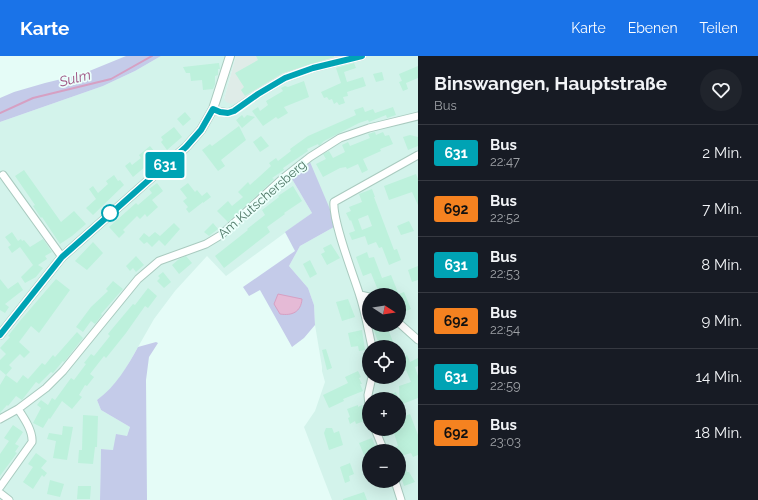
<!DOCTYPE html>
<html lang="de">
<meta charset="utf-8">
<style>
:root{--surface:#171b24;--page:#20242c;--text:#f1f3f6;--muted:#9ea1a6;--line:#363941;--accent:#1a73e8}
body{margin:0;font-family:Raleway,sans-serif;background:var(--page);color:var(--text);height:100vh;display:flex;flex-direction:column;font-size:15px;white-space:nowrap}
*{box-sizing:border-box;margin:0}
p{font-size:13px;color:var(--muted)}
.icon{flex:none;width:22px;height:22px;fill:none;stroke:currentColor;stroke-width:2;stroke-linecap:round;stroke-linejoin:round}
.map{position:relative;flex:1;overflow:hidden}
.panel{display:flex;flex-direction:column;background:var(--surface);width:340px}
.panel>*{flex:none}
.badge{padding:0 8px;border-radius:3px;font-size:14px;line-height:26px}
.needle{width:26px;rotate:102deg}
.fabs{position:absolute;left:362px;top:232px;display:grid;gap:8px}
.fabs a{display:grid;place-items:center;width:44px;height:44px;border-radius:50%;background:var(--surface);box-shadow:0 4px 16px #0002;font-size:20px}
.map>.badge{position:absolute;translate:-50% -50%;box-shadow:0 0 0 2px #fff}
.round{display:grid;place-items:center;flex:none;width:42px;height:42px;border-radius:21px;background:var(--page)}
.overview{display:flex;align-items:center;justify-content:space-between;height:68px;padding:0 16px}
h1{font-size:19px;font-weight:700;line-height:30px}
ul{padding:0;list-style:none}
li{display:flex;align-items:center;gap:12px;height:56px;padding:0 16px;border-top:1px solid var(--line)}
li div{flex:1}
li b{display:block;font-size:15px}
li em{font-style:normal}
li .badge{min-width:44px;font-weight:700;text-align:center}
header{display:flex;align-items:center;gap:24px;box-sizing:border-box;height:56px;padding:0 20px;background:var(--accent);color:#fff}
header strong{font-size:19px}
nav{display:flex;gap:22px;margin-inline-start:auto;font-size:14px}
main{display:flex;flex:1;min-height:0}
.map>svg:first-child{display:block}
.residential{fill:#d3f3eb;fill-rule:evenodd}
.industrial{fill:#dfece8}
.green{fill:#c4cbe9}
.water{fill:#e5bad6;stroke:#d6a0c3}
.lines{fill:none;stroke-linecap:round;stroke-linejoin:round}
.stream{stroke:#d6a0c3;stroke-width:2}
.building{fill:#bdf1dc;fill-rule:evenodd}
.minor-casing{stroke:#a9cabf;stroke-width:9}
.tertiary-casing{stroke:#a9cabf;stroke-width:10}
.minor{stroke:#fff;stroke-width:7}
.tertiary{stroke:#fff;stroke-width:8}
.line-casing{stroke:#fff;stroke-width:9}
.line{stroke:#00a3b4;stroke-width:6}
.stop-dot{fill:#fff;stroke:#00a3b4;stroke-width:2}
.labels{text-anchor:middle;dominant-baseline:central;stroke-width:3.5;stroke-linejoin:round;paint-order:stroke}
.street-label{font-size:13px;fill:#4b7462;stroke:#ebfffb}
.water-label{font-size:14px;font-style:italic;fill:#9c4e7f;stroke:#ebfffb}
</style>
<header>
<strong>Karte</strong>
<nav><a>Karte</a><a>Ebenen</a><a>Teilen</a></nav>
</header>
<main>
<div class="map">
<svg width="418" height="444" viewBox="0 0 418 444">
<rect width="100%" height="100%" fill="#e5fcf7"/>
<path class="residential" d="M161 0H236L224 43 256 36 350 0H418V444H332L304 371 315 355 325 326 322 315V311L315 269 314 249 308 232 289 210 300 190 334 171 292 123 312 157 226 220 207 200 175 235 154 263 122 319 109 335 97 344 101 354 130 371 127 380 113 394 101 393 100 444H0V66L103 30 135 15ZM369 239H399V269H369ZM369 291H399V321H369ZM369 343H399V373H369ZM369 395H399V425H369Z"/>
<path class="industrial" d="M236 0H350L256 36 238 47 231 48 226 46 224 43Z"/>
<path class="green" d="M126 0H161L135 15 103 30 0 66V42L14 36 45 27 82 18Z
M310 106 335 165 334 171 300 190 289 210 308 232 314 249 315 269 304 282 292 291 260 234 249 240 243 231 295 195 285 176 312 157 292 123Z
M156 286 158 287 149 301 146 324 147 444H100L101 393 113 394 116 378 127 380 130 371 101 354 97 344C116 330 127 311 138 291Z"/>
<path class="water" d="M278 238 302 243C301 256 292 260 280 258L274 248Z"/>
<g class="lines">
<path class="stream" d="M0 57 33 42 111 23 152 0"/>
</g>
<path class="building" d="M256 0H334V1L283 17 245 40 241 34 244 31 235 17 258 4Z
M219 7 220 13H218V19L215 20V28L213 33 203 34 202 24 191 25 190 17H186L183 11Z
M354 7 356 12 344 16 347 26 363 21 366 30 347 36 348 40 343 41 345 47 339 49 337 46 334 48 332 43 329 44 327 41 324 42 321 36 341 27 336 12Z
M418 10V22L406 27 408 33 403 35 399 26 402 25 399 18Z
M382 16 384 24 376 26 373 18Z
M304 25 309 41 284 51 288 57 278 63 276 61 263 70 252 55 258 51 260 55 268 49 266 45 283 35 281 32 285 30 288 31Z
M363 51 365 56 373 53 375 57 393 51 396 59 387 62 386 59 369 66 368 64 359 67 324 85 319 90 318 88 307 93 308 95 283 112 284 114 272 122 274 123 267 130 228 166 217 155 228 145 232 150 243 141 238 136 248 126 250 129 271 110 269 107 276 102 278 105 291 95 290 93 308 80 356 59 354 54Z
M185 56 191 63 183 70 177 63Z
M242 59 244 62 247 59 255 61 242 72 236 64Z
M239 70 246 84 221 104 225 110 218 115 202 94 210 88 212 90Z
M174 71 182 81 167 94 161 86 163 84 161 81Z
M375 76 376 79 383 76 385 80 389 79 393 88 380 93 381 95 363 103 368 114 362 117 358 108 347 113 346 111 340 112 323 121 316 108 326 103 323 98 329 95 333 102 345 96 342 89 348 86 350 90 370 82 368 78Z
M410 79 418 81V90L408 94 403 81Z
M261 80 269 90 260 96 253 86Z
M150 90 158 100 133 121 125 110 130 106 132 109 141 102 139 99Z
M24 114 61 166 74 155 86 168 72 180 60 188 42 161 41 162 33 150 35 149 15 120Z
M416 118 418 123V149L412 136 389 144 384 130Z
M114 119 118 125 120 124 124 129 93 159 86 152 96 143 89 133 93 130 98 137 108 128 106 125Z
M157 127 163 135 152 144 158 151 147 161 145 158 140 163 137 160 123 174 125 176 119 182 109 171 136 147 138 149 152 137 149 133Z
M188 127 195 136 197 134 202 140 207 136 211 141 203 147V146L189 157 186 153 188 151 183 145 187 142 180 133Z
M293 130 302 145 284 157 285 158 267 171 270 176 224 212 215 200 248 174 247 173 265 159 262 154 279 141 278 140Z
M372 133 375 141H374L394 194 397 193 401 204 389 209 382 191 379 192 376 186 368 189 365 180 352 184 349 177 355 175 351 164 350 165 346 157 351 155 349 151 362 146 359 138ZM368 159 372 170 362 174 358 163Z
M409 165 414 175 401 179 397 170Z
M174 167 180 173 165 190 159 184 152 191 147 186 144 188 139 183 144 177 149 181 155 176 160 180Z
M213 167 218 173 209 180 204 176Z
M12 176 18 185 21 183 22 185 24 184 30 191 43 183 52 196 45 200 47 203 38 209 43 212 36 221 25 227 21 221 33 209 20 191 12 197 8 191 11 189 5 181Z
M93 186 103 197 87 214 75 205Z
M331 188 340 202 327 209 321 198 325 196 323 192Z
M367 196 369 202 374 201 382 222 391 219 399 239H380L371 217 363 220 356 201Z
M136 200 144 209 136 216 133 212 130 215 126 210Z
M186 200 192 207 179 218 172 209 179 203Z
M310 204 317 218 310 222 303 208Z
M418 210V224L412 226 408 214Z
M163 216 171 226 164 232 157 225 160 222 158 220Z
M0 223 8 233 18 226 23 234 5 248 9 251 5 257 0 254Z
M56 223 70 234 39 277 31 270 19 286 30 296 24 302 20 298 9 309 12 312 6 319 0 314V304L6 298 0 292 10 281 8 280 19 266Z
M113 225 123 233 101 258 102 259 95 268 91 265 83 276 76 271 91 251 108 235 106 233Z
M148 232 157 240 148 252 145 250 126 277 106 302 104 300 90 318 94 321 87 330 85 329 79 339 82 341 72 353 62 345 50 363 49 362 43 372 33 367 41 352 37 349 41 344 48 349 52 342 55 344 71 322 74 324 86 308 84 307 91 298 94 300 110 280 108 278 112 273 133 248 135 249Z
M404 236 411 253 401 257 399 252V238Z
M348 243 355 261 342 265 336 246Z
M372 269H378L379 271 383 269H394L395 270 388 273 395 291H380Z
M362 274 365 294 359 295 358 290 351 291 348 277Z
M77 276 83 282 64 306 63 305 53 317 51 316 39 328 36 326 22 344 16 340 8 350 7 349 0 357V329L6 319 17 327 23 319 28 323 42 307 45 309 53 299 55 301Z
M326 293 332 312 327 314 322 294Z
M407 299 410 306 418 302V310L415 311 418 320V342L400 349 399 330 411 326 406 314 399 317V302Z
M358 315 361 321 359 322 362 328H360L363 335 343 343 344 345 329 352 323 339 348 327 345 321Z
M396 336 398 343H379Z
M358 349V351L362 349 367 364 356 368 355 365 350 368 348 362 350 361 347 353Z
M410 358 418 379V399L413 401 411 397 401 400 407 416H409L415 426 404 430 399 415V395H389V393L398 390 394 377 384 381 383 376 384 375 383 373H399L404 371 400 362Z
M83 359 98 360 97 391H95L93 408 78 407 79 394H82Z
M13 369 23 376 15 388 19 390 15 396 17 397 0 420V398L9 385 4 382Z
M63 370 73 371 67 404 53 402 56 385 47 383 49 377 62 379Z
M326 372H332L334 377 339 375 343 389 329 394 324 377Z
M372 382 377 395H369V397L364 399 359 387Z
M36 397 47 405 41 412 47 417 44 421 42 419 33 433 23 426 33 411 28 408Z
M350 407 354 418 349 420 350 425 345 427 340 411Z
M50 424 64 428 60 441 47 438Z
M78 430H91L90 443H77Z
M364 436 367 444H343V443Z"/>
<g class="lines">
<g class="minor-casing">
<path id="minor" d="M213 53 217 55 228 57 233 55 258 38 285 22 313 12 362 0
M3 119 62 201
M360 239 369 241
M399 267 418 284
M372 291C368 273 365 255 359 237 353 218 332 164 334 146L418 99
M369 350 368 339 372 321
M0 363 18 353 46 332 63 315 138 223 159 205 206 188 221 179 282 123 310 101 340 82 369 72 418 60
M375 373 384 395
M395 425 401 444
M0 431 32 386C33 375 24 362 18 353
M0 437 9 444"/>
</g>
<g class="tertiary-casing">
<path id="tertiary" d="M0 279 62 201 186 91 201 74 213 53 230 0"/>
</g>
<use href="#minor" class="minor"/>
<use href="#tertiary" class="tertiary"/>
</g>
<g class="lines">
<g class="line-casing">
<path id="line" d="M0 279 62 201 186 91 201 74 213 53 220 56 228 57 234 55 258 38 285 22 313 12 362 0"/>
</g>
<use href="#line" class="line"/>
</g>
<circle class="stop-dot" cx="110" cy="157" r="8"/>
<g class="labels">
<g class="street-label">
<text transform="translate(262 143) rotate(-41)">Am Kutschersberg</text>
</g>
<g class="water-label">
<text transform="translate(75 22) rotate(-14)">Sulm</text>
</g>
</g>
</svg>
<div class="fabs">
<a><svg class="needle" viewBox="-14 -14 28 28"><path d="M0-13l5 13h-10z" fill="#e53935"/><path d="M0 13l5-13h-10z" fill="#9ea1a6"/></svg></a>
<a><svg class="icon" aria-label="locate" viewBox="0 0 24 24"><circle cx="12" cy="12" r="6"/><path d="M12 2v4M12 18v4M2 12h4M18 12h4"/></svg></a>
<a>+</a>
<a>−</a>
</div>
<b class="badge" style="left:165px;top:109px;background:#00a3b4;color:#fff">631</b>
</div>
<section class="panel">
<div class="overview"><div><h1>Binswangen, Hauptstraße</h1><p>Bus</p></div><a class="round"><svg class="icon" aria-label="heart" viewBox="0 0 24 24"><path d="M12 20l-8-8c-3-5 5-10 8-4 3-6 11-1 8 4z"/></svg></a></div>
<ul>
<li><span class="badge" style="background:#00a3b4;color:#fff">631</span><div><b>Bus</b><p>22:47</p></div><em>2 Min.</em></li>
<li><span class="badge" style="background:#f58220;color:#111">692</span><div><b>Bus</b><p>22:52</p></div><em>7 Min.</em></li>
<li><span class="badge" style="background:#00a3b4;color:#fff">631</span><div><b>Bus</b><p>22:53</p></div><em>8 Min.</em></li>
<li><span class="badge" style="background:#f58220;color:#111">692</span><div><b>Bus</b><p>22:54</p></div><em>9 Min.</em></li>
<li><span class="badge" style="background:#00a3b4;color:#fff">631</span><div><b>Bus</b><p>22:59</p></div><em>14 Min.</em></li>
<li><span class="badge" style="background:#f58220;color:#111">692</span><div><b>Bus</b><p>23:03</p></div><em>18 Min.</em></li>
</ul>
</section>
</main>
